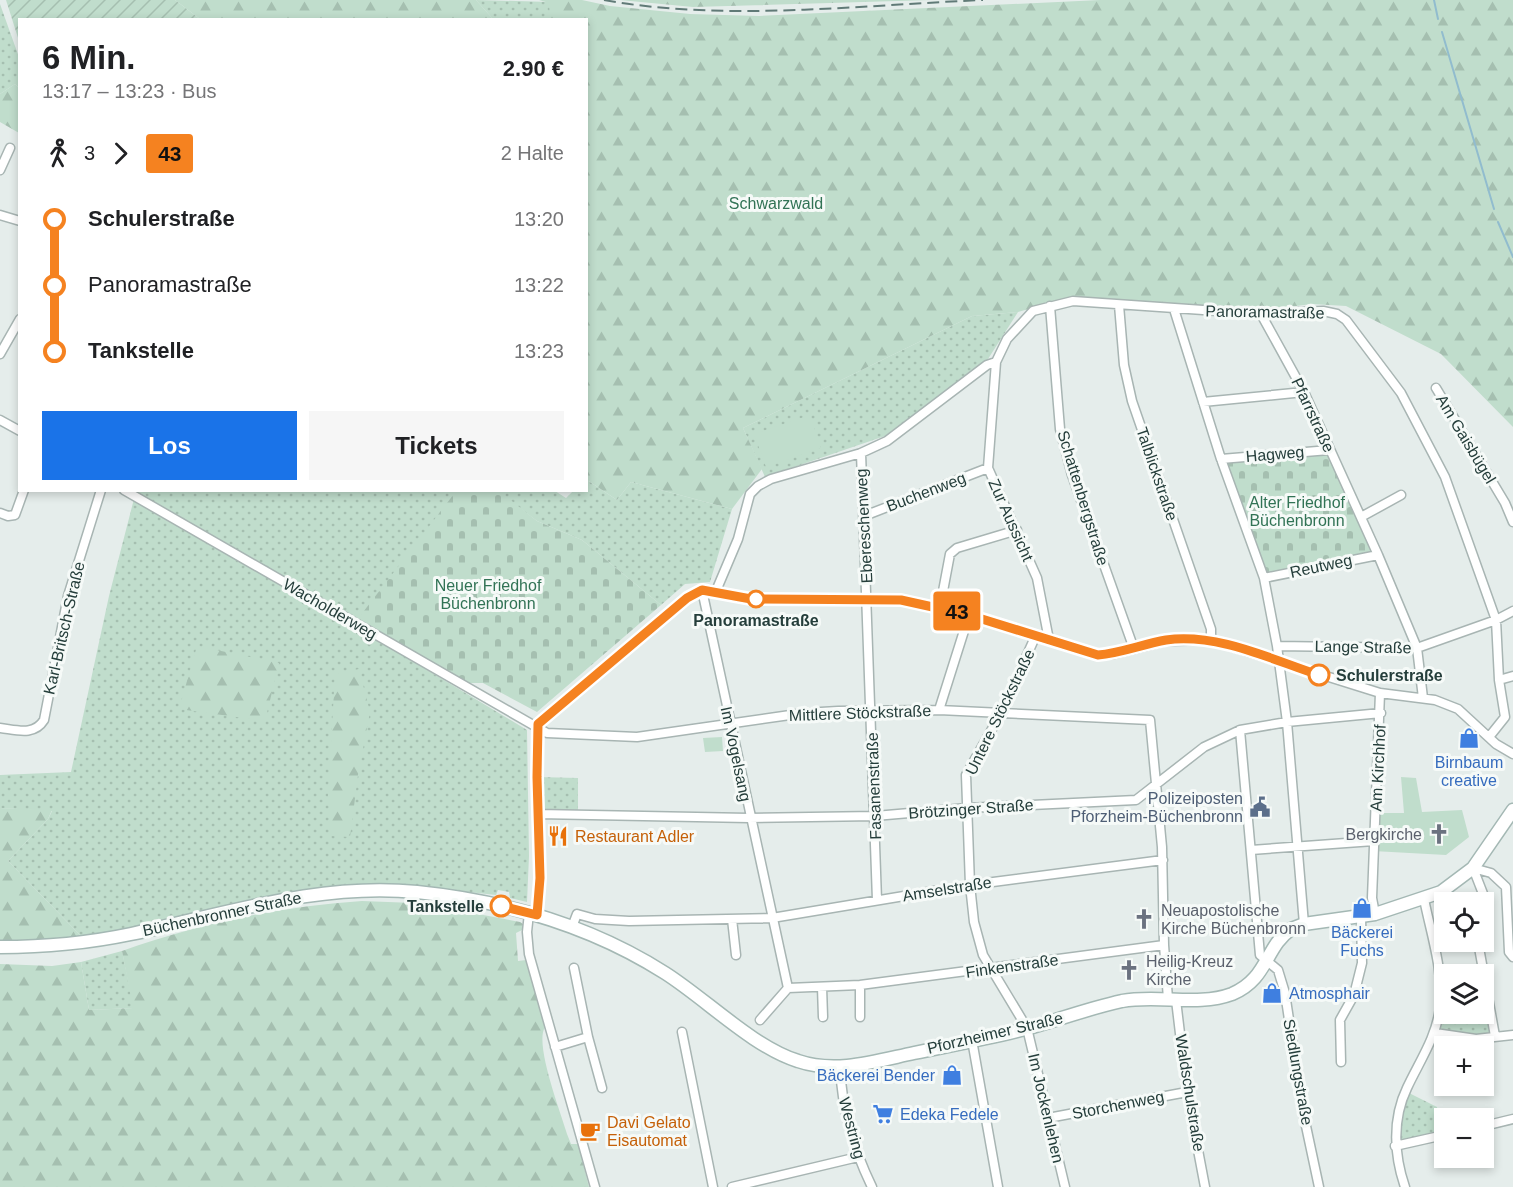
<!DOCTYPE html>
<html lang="de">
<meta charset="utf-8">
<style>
:root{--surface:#fff;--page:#f6f6f6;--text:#202124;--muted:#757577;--accent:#1a73e8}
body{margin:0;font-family:Helvetica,sans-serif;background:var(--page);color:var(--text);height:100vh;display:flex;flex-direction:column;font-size:22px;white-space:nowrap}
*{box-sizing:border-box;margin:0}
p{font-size:20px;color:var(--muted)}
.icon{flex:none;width:33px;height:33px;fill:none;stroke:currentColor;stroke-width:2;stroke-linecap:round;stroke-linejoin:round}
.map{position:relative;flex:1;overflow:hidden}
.panel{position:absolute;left:18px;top:18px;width:570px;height:474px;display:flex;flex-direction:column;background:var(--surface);border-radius:0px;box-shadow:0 3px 9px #0003}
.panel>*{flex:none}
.badge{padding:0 12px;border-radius:4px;font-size:21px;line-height:39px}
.fabs{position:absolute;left:1434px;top:892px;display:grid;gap:12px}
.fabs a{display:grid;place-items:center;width:60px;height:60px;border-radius:0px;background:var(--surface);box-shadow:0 3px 9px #0003;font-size:30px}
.map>.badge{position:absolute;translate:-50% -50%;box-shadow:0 0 0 3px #fff}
.legs{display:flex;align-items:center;gap:9px;height:66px;padding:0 24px;font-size:20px}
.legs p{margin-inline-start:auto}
.overview{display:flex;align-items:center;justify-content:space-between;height:102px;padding:0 24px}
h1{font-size:33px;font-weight:700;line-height:45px}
.button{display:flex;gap:12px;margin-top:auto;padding:12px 24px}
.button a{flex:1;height:69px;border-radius:0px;background:var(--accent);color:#fff;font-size:24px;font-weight:700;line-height:69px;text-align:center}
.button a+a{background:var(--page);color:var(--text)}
ul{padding:0 24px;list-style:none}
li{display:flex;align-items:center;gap:21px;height:66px;font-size:22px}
li i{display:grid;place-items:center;width:9px;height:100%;margin:0 8px;background:currentColor}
li i::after{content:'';width:15px;height:15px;margin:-8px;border:4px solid;border-radius:50%;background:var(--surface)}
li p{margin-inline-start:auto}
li:first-child i{background:linear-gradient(#0000 50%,currentColor 0)}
li:last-child i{background:linear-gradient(currentColor 50%,#0000 0)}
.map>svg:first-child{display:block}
.grass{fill:url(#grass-dots)}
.forest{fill:url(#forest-firs)}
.cemetery{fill:url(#cemetery-stones)}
.park{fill:#c0ddcc}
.garden{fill:url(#garden-furrows)}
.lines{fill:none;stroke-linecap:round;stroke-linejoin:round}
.stream{stroke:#91bcce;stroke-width:2}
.minor-casing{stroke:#a8b5b3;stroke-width:11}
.secondary-casing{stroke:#a4b8b4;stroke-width:15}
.minor{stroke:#fff;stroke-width:8}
.secondary{stroke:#fff;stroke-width:12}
.rail{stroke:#607a77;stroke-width:2;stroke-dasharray:12 6;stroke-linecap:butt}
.line-1-casing{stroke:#fff;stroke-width:14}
.line-1{stroke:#f58220;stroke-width:9}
.stop-1-dot{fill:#fff;stroke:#f58220;stroke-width:3}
.labels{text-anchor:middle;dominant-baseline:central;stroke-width:6;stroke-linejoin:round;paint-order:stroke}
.park-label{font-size:16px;fill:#317355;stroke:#f6faf8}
.street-label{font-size:16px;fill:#253e3b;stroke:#f6faf8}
.stop-label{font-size:16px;font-weight:bold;fill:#253e3b;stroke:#f6faf8}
.shop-label{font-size:16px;fill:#366cbe;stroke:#f6faf8}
.service-label{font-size:16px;fill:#4e5e75;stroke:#f6faf8;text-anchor:end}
.worship-label{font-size:16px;fill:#5b616d;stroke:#f6faf8;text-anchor:start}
.food-label{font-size:16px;fill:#c56008;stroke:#f6faf8;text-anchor:start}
</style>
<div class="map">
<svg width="1513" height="1187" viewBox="0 0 1513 1187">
<defs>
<pattern id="grass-dots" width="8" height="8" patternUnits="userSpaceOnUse" patternTransform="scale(1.5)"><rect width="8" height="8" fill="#c0ddcc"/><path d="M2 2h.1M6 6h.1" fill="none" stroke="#a5bfb0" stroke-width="1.8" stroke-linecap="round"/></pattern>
<pattern id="forest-firs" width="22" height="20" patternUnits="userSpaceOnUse" patternTransform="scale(1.5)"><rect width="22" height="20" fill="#c0ddcc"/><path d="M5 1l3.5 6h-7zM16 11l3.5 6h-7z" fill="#a5bfb0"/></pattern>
<pattern id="cemetery-stones" width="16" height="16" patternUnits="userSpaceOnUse" patternTransform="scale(1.5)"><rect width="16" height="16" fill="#c0ddcc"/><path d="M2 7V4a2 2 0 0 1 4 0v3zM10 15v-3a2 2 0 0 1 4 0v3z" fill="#a5bfb0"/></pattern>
<pattern id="garden-furrows" width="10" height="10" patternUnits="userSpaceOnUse" patternTransform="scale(1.5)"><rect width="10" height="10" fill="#c0ddcc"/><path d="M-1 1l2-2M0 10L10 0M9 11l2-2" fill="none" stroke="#a5bfb0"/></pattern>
</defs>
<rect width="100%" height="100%" fill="#e5edeb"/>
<path class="grass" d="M476 0 550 2V18L493 19Z
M0 4 20 60 19 88 15 84 0 94Z
M1018 312 988 359 885 436 765 477 743 428 972 316Z
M587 480 617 500 631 482 732 509 710 582 685 584 661 605 582 540 537 521 497 491H555L566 498 573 491 586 490Z
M136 491H457L354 626 527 730 529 856 527 902 510 898 509 892 498 890 496 895 414 886 81 936 8 861 48 819 52 811 0 808V775L71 772 109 596Z
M537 777 578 778V815L538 814Z
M122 951 134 1008 89 1010 81 962Z
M1444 994V1014H1484V994L1495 1036 1435 1033Z
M1405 1091 1437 1107 1441 1136 1395 1146Z"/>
<path class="forest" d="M175 0H476L493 19H200Z
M539 0H582L610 6 690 14 759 16 1100 0H1513V427L1441 354 1346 306 1312 304 1257 311 1068 298 1018 312 972 316 743 428 762 469 732 509 631 482 617 500 587 480 586 20H538L550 18 549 3Z
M620 0H931L693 7Z
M15 84 19 88V133L0 122V94Z
M197 646 279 663 265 721 179 709Z
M359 669 370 712 358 775 350 837 331 836 328 796 335 674Z
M0 808 52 810 48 819 8 861 81 936 0 942Z
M362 901 440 904 446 908 520 922 523 924 522 930 516 933 518 961 526 960 545 1027C534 1044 561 1113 567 1134L571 1144H578L589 1187H0V964L52 966 81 962 89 1010 133 1008 122 951C199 924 281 906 362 901Z"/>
<path class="cemetery" d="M1328 453 1372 552 1266 576 1225 461Z
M457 490 499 491 537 521 582 540 661 605 537 712 483 683H465L357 620Z"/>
<path class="park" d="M810 415 821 448 766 467 754 434Z
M722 737 723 751 705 752 703 738Z
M1401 777 1416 778 1422 812 1462 810 1469 837 1446 855 1373 851 1375 813H1404Z"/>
<path class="garden" d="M6 0H175L200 19 20 20 19 41Z"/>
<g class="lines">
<path class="stream" d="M1434 0 1438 19
M1442 32 1494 209
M1498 222 1513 257"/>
<g class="minor-casing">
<path id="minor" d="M0 170 10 148
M0 215 20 221
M1119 305 1124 365 1132 401 1211 629V640
M1050 306 1060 429 1072 475 1134 649
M1174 309 1221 459 1264 578 1277 646 1287 722 1304 924
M1261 314 1304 392 1378 555 1417 648 1423 698
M0 354 20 319
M996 362 988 468 1037 578 1049 640
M1436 388 1505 503 1513 522
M1203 402 1304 392
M0 420 20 431
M861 453 877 900
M1221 459 1329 450
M124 490 547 733 637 737 804 713 838 711 939 710 1150 720 1162 847 1164 945 1168 999
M0 513 8 516 15 515 24 490
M864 516 988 468
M1361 517 1401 495
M1264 578 1378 555
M702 590 788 988
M716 591 738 539 750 494 758 486 771 479 861 453 887 441 987 365 996 362 1007 339 1033 311 1073 301 1261 314 1323 311 1337 314 1346 320 1401 393 1445 477 1496 620 1499 680 1505 717 1489 737
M940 607 950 554 957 548 1017 530
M1036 635 1000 715 966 775 970 885 974 922 983 955 1027 1028 1065 1187
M1277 646 1417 648 1496 620 1513 611
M1499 680 1513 676
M939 710 969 615
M0 728C17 730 34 736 44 720L68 596 101 490
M1240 730 1260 955 1278 970 1285 993 1303 1112 1319 1187
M538 814 749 818 875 816 967 808 1136 800 1204 747 1240 730 1287 722 1381 713
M1251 850 1374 841
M1473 868 1491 873 1506 887 1509 952 1513 957
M1473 868 1487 904V932L1484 934
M529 913 527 932 529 954 595 1187
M1375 914 1372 898 1380 693
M537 915 540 878 537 777 539 724 687 598 702 590H709L751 599 901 600 969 615 1098 655 1114 654 1166 641 1211 640 1380 693 1435 700 1458 709 1496 744 1513 754
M732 919 736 955
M572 927 577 914 595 919 629 921 772 918 970 885 1163 860
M1478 942 1495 1036
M860 985V1017
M822 987 823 1017
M1176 1000 1187 1092 1205 1187
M760 1020 788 988 860 985 1164 945
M682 1032 713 1187
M1435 1033 1476 1039 1513 1035
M588 1037 602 1088
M972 1040 998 1187
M555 1047 588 1037 574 968
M1341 1062 1340 1020 1354 995 1362 963 1361 917
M840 1067C842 1110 853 1148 872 1187
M1048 1118 1187 1092
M1484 1126 1513 1119
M1395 1146 1444 1135
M732 1187 858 1157
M1405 1187C1394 1155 1392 1119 1407 1088 1419 1062 1436 1038 1440 1008 1444 972 1431 934 1424 899"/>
</g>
<g class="secondary-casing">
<path id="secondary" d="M0 947C44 947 88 943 131 934 225 914 320 882 417 892 505 901 591 926 665 973 706 999 753 1047 798 1061 836 1074 876 1061 914 1053 952 1045 991 1038 1029 1028 1060 1019 1090 1008 1122 1001 1158 994 1197 1007 1232 994 1268 979 1265 947 1291 929L1304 924 1375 914 1441 892 1473 868 1513 810"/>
</g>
<use href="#minor" class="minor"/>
<use href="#secondary" class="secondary"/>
<path class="rail" d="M604 0C724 22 862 5 983 0"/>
</g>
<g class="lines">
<g class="line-1-casing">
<path id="line-1" d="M501 906 537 915 540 878 537 777 538 724 687 598 702 590 751 599 901 600 969 615 1098 655C1121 653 1143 644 1166 640 1218 633 1270 659 1319 675"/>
</g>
<use href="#line-1" class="line-1"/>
</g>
<defs>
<g id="shop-bare" transform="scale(1.62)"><path d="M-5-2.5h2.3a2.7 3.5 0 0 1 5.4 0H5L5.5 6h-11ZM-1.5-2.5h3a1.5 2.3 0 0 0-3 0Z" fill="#3f7fe0" stroke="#f6faf8" stroke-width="2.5" paint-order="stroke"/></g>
<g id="civic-bare" transform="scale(1.62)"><path d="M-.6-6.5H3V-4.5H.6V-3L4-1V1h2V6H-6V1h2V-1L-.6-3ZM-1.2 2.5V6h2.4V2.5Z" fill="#5c6f8a" stroke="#f6faf8" stroke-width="2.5" paint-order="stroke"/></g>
<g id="church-bare" transform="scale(1.62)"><path d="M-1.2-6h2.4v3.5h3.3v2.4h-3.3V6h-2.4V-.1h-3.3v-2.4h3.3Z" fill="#6b7280" stroke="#f6faf8" stroke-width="2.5" paint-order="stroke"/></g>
<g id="restaurant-bare" transform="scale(1.62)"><path d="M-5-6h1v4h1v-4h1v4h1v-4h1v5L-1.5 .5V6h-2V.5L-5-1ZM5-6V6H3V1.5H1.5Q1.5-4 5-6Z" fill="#e8710a" stroke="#f6faf8" stroke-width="2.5" paint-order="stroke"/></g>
<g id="supermarket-bare" transform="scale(1.62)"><path d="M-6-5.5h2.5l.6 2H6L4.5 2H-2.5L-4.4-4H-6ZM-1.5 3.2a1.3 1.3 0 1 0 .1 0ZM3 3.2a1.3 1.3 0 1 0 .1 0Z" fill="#3f7fe0" stroke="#f6faf8" stroke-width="2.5" paint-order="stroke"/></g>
<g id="cafe-bare" transform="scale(1.62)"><path d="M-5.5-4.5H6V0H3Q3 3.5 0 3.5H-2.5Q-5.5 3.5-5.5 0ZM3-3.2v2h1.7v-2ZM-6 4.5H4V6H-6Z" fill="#e8710a" stroke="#f6faf8" stroke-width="2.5" paint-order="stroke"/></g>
</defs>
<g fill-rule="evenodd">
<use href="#shop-bare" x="1469" y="738"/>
<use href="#civic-bare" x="1260" y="807"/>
<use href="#church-bare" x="1439" y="834"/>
<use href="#restaurant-bare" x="558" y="836"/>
<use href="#shop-bare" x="1362" y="908"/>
<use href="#church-bare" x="1144" y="919"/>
<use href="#church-bare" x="1129" y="970"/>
<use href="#shop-bare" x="1272" y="993"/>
<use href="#shop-bare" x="952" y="1075"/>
<use href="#supermarket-bare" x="883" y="1114"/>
<use href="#cafe-bare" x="590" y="1131"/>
</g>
<g class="stop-1-dot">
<circle cx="756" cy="599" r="8"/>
<circle cx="1319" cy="675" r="10"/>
<circle cx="501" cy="906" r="10"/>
</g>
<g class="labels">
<g class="park-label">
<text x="776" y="203">Schwarzwald</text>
<text x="1297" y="502">Alter Friedhof<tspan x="1297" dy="18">Büchenbronn</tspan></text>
<text x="488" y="585">Neuer Friedhof<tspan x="488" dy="18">Büchenbronn</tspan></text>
</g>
<g class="street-label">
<text transform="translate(1265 312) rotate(1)">Panoramastraße</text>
<text transform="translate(1313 415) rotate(65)">Pfarrstraße</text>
<text transform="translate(1466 439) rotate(59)">Am Gaisbügel</text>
<text transform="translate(1275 454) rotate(-5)">Hagweg</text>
<text transform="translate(1157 474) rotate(71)">Talblickstraße</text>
<text transform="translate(926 492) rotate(-21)">Buchenweg</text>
<text transform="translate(1083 498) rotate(73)">Schattenbergstraße</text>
<text transform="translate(1011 520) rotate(66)">Zur Aussicht</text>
<text transform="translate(864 526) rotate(-93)">Ebereschenweg</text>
<text transform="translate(1321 566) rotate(-12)">Reutweg</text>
<text transform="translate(330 609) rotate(30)">Wacholderweg</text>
<text transform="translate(64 628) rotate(-77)">Karl-Britsch-Straße</text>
<text transform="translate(1363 647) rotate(1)">Lange Straße</text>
<text transform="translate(1000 712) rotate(-64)">Untere Stöckstraße</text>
<text transform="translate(860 713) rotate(-2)">Mittlere Stöckstraße</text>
<text transform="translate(736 754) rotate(78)">Im Vogelsang</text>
<text transform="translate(1378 768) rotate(-87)">Am Kirchhof</text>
<text transform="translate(874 786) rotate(-92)">Fasanenstraße</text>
<text transform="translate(971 809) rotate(-4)">Brötzinger Straße</text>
<text transform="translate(947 889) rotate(-9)">Amselstraße</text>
<text transform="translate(222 914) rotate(-12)">Büchenbronner Straße</text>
<text transform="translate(1012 966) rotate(-8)">Finkenstraße</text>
<text transform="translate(995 1033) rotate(-13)">Pforzheimer Straße</text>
<text transform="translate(1298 1072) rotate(80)">Siedlungstraße</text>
<text transform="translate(1190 1093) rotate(81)">Waldschulstraße</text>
<text transform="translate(1118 1105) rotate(-11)">Storchenweg</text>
<text transform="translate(1046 1108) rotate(77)">Im Jockenlehen</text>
<text transform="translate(852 1128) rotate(75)">Westring</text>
</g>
<g class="stop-label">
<text x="756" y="620">Panoramastraße</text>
<text x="1336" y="675" text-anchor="start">Schulerstraße</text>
<text x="484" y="906" text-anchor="end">Tankstelle</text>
</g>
<g class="shop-label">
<text x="1469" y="762">Birnbaum<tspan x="1469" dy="18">creative</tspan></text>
<text x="1362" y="932">Bäckerei<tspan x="1362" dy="18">Fuchs</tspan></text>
<text x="1289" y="993" text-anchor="start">Atmosphair</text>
<text x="935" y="1075" text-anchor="end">Bäckerei Bender</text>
<text x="900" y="1114" text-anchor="start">Edeka Fedele</text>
</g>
<g class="service-label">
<text x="1243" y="798">Polizeiposten<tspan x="1243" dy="18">Pforzheim-Büchenbronn</tspan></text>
</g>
<g class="worship-label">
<text x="1422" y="834" text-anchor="end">Bergkirche</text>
<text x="1161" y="910">Neuapostolische<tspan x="1161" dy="18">Kirche Büchenbronn</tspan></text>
<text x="1146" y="961">Heilig-Kreuz<tspan x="1146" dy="18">Kirche</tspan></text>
</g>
<g class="food-label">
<text x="575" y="836">Restaurant Adler</text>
<text x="607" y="1122">Davi Gelato<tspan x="607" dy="18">Eisautomat</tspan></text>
</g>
</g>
</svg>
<div class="fabs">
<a><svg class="icon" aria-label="locate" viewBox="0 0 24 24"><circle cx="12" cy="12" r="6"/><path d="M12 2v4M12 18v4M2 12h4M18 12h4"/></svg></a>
<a><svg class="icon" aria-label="layers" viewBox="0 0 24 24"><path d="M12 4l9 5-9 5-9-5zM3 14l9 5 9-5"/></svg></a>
<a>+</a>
<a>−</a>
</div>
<b class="badge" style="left:957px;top:611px;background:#f58220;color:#111">43</b>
<section class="panel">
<div class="overview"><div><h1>6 Min.</h1><p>13:17 – 13:23 · Bus</p></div><b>2.90 €</b></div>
<div class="legs"><svg class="icon" aria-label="walk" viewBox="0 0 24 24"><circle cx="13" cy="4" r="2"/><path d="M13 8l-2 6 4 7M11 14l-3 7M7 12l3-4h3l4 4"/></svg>3<svg class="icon" aria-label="forward" viewBox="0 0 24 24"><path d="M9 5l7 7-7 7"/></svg><b class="badge" style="background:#f58220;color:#111">43</b><p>2 Halte</p></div>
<ul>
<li><i style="color:#f58220"></i><b>Schulerstraße</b><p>13:20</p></li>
<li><i style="color:#f58220"></i><span>Panoramastraße</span><p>13:22</p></li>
<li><i style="color:#f58220"></i><b>Tankstelle</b><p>13:23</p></li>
</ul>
<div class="button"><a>Los</a><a>Tickets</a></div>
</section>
</div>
